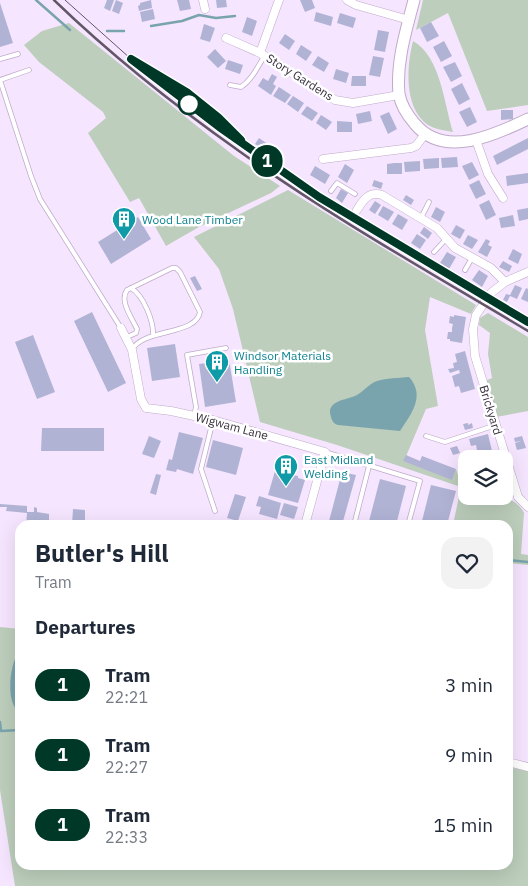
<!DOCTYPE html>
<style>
:root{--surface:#fff;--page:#f2f2f3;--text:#1f2937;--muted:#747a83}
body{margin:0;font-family:"IBM Plex Sans",sans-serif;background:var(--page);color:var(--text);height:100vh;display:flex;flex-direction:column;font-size:19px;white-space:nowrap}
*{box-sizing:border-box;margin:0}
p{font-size:16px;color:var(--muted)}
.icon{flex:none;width:28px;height:28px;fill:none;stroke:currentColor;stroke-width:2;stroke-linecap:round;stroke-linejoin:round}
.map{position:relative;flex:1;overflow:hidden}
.details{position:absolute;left:15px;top:520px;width:498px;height:350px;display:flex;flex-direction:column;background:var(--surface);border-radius:15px;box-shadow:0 5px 20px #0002}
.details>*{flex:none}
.badge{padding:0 10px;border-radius:16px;font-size:18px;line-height:32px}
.buttons{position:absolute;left:458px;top:450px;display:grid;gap:10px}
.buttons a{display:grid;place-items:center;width:55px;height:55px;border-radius:10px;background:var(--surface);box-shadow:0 5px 20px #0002;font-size:25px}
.map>.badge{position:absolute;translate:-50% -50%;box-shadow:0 0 0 2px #fff}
h2{padding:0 20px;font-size:19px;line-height:45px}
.round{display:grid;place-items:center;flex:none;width:52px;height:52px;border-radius:15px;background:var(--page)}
.overview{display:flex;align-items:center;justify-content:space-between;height:85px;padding:0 20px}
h1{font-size:24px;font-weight:700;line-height:38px}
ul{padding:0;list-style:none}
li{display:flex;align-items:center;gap:15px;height:70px;padding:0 20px}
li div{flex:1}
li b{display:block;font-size:19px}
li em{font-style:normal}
li .badge{min-width:55px;font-weight:700;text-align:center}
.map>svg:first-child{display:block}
.green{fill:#bdcebc}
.water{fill:#79a4ae}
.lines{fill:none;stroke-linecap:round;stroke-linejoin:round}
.stream{stroke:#79a4ae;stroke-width:2.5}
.building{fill:#b1b3d5}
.lane-casing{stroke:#bfabc9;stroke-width:5.5}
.street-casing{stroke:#bfabc9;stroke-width:9}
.secondary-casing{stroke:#bfabc9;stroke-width:13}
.lane{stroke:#fff;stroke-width:4}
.street{stroke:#fff;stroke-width:8}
.secondary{stroke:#fff;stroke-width:11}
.tram{stroke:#615766;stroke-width:1}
.rail{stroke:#615766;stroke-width:2.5}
.line-casing{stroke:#fff;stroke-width:11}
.line{stroke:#003828;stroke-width:8}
.stop-dot{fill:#fff;stroke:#003828;stroke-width:2.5}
.labels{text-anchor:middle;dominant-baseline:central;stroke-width:5;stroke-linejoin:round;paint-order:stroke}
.street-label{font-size:12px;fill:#39313d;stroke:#fff}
.culture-label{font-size:12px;fill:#0d838f;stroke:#fff;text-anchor:start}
</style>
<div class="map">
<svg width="528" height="886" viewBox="0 0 528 886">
<rect width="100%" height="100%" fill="#f6e5ff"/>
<path class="green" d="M423 0H528V105L487 111 448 13 416 30Z
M69 23 234 156 280 186 271 193 199 227 166 246 139 198 130 202 88 133 106 118 103 112 39 62 24 45 42 31Z
M413 41C441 57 444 104 453 132 442 130 431 129 423 121 404 102 407 65 413 41Z
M288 190 476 305 471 314 430 297 425 330 438 406 426 409 404 461 452 479 456 469 462 487 466 489V496C485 496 514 492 524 513L521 554 528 555V565L508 563V525H453L461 487 337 445 260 422 233 309 219 269 194 237Z
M488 313 528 337V411L496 417 485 381 492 378 488 354 490 333 479 325 480 318Z
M0 627 20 629V865H508V767L528 771V886H15L0 790Z"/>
<path class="water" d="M409 377C426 396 411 414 400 431L338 425C334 424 332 421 331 417 325 400 348 400 357 395 364 391 370 383 377 381 387 378 398 378 409 377Z
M20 649V716C17 712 14 707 12 701 8 686 11 662 20 649Z"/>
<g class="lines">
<path class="stream" d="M36 0 70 30
M151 26 182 21 199 15 216 18 235 16
M107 31H124
M508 560 528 562
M0 722 1 731 20 730"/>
</g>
<path class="building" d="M107 0H114L110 11 104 8Z
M116 0 123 3 119 14 112 11Z
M151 0 152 8 139 11 138 6 140 5V3Z
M177 0H189L191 9 180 11Z
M216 0H226L227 7 217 8Z
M300 0H312L315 8 305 12Z
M0 3 13 43 0 47Z
M153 9 155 19 142 22 140 12Z
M316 12 333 17 331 26 314 21Z
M340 13 356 18 353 28 337 23Z
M247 17 257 21 252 36 242 32Z
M431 22 439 36 427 42 420 28Z
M204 24 215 28 210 42 200 39Z
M378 30 389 32 385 52 374 50Z
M285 34 295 41 289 50 279 43Z
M444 41 452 56 441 62 433 47Z
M301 45 312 52 306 61 296 54Z
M215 49 226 61 218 68 207 57Z
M318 56 329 63 324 72 312 65Z
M373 56 384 58 380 77 369 75Z
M228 60 243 65 240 74 225 69Z
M455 62 462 76 451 82 443 67Z
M336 69 349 73 346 83 333 79Z
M272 74 277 77 273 84 276 86 271 95 258 86 263 78 268 81Z
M352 76H366V86H351Z
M462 83 470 99 459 105 451 89Z
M279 87 291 95 285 103 273 96Z
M293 96 304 103 298 112 287 104Z
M307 106 318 113 312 121 301 114Z
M470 107 477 122 467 127 459 112Z
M501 110H513V119L501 120Z
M370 111 372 121 358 124 356 114Z
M389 112 397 129 388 134 380 116Z
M321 115 332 122 326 130 316 123Z
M337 121 352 122V132H337Z
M259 138 269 145 265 150 255 144Z
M528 138V149L497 165 493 156Z
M457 157 458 167 442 168 441 158Z
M439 158V168L424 169 423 159Z
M420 161V171L405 172 404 162Z
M472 162 479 175 469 180 462 166Z
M394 163H402V174H387V164Z
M345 164 354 170 347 183 338 177Z
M315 166 330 175 325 184 310 175Z
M528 173V183L507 186 506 176Z
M374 180 383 183 381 189 372 186Z
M479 180 486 194 476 199 469 185Z
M341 189 348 193 342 203 336 198Z
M406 195 414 200 411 205 403 200Z
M489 200 496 215 486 220 479 205Z
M375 201 381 205 375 214 369 210Z
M383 206 394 212 388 221 378 215Z
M436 207 445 212 440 222 431 217Z
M528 208V219L519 221 517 210Z
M398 214 408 220 402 230 392 224Z
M513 215 515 226 501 228 499 218Z
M138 217 151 239 111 264 98 242Z
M456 225 465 230 460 239 451 234Z
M424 227 432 233 428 239 420 233Z
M417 234 426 240 420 249 411 243Z
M468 235 478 240 472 249 463 244Z
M486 239 490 241 488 245 492 247 487 257 478 252Z
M513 249 522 254 518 264 508 259Z
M447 252 456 257 449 269 440 263Z
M503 261 512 266 509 272 499 267Z
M479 270 488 276 482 287 472 280Z
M195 276 202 289 197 291 190 278Z
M515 285 522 288 517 299 510 296 507 302 503 300 506 294 510 295Z
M526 288 528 289V302L521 299Z
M92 312 126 383 108 392 74 321Z
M454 315 466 317 462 343 450 341V339H447L448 332H452V328L453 324 449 323 450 316 454 317Z
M33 335 55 392 37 399 15 342Z
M175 344 180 377 152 381 147 348Z
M465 351 475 389 461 393 459 386 455 387 452 376 460 373 459 370 450 373 448 369 454 368 453 363 457 362 455 354Z
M229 360 236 402 205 407 199 364Z
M468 423V425L472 423 473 428 465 430 463 424Z
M42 428H104V451H41Z
M179 432 203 438 193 474 177 469 176 472 166 470 169 459 172 460Z
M488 434 492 451 478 455 476 445 471 446 469 439Z
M149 436 161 441 154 458 142 454Z
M522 436 526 448 517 450 515 443 521 441 515 442 514 438Z
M213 440 243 448 236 475 206 467Z
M457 446 460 453 453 455 450 448Z
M406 455 420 461 422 456 456 469 452 480 403 461Z
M275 471 298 476V478L305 480 298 503 268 495Z
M342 472 356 475 342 525H328Z
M156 474 161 475 156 495 150 493Z
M380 479 406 486 396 525H368Z
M431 485 456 491 447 525H421Z
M235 494 246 497 238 521 227 518Z
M259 496 281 503 277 519 259 514 261 507 256 506Z
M284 503 298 507 294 519 280 515Z
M0 504 27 506V512H34V507L37 508V512L49 514V525H26L27 513 6 511 7 507H0Z
M73 509 85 510V525H72Z"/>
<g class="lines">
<g class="lane-casing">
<path id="lane" d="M0 59 18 54
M0 80 31 176 40 199 121 328
M0 80 29 70
M230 85 241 87C252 80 258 66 265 55
M331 191 337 183 355 194
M421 218 429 202
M434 252 446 239
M465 270 472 258
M131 288C144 296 154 322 153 336
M127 337 136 333 137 329C132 318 119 301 127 290L172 268H176L180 272 200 312C196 336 143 328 132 350
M194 416 196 407 187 355 226 348
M213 420 201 469 215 511
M426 436 445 442 496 425
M325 452 420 481 408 525
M354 525 369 466"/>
</g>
<g class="street-casing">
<path id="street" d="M203 0 205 9
M347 0 356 5 409 20
M226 38 260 53 335 100 353 103 399 95
M260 53 279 0
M476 140 488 174 503 198
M323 159 411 148 416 146 425 134
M357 210C363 200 369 191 382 195L437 228 455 248 491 268 505 282
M528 272 505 282 491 293 476 315 473 329 475 356 518 497 528 507
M121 328 132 350 141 399 146 408 171 411 213 420 325 452 305 525
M508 762 528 767"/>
</g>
<g class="secondary-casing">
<path id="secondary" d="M414 0C406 31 396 62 399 94 401 105 408 116 415 124 444 159 495 135 528 119"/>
</g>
<use href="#lane" class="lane"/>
<use href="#street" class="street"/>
<use href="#secondary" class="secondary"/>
<path class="tram" d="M65 0 131 59 189 104 254 152 319 197 528 322
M168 80 203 104 225 125"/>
<path class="rail" d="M54 0C111 55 174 105 239 151 331 217 431 273 528 331"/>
</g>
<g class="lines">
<g class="line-casing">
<path id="line" d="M241 140 218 117 188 93 131 59 222 129 319 197 528 322"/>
</g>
<use href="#line" class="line"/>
</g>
<defs>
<g id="building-pin" transform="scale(1.25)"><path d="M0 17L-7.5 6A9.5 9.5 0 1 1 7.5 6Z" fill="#0f9aa8" stroke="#fff"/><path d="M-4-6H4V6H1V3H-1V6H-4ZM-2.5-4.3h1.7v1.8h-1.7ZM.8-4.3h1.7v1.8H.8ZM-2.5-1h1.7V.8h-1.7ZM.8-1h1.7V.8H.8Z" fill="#fff"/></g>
</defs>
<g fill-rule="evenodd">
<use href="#building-pin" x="124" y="219"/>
<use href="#building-pin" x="217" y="362"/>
<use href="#building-pin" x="286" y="466"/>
</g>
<circle class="stop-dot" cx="189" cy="104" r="10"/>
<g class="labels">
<g class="street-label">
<text transform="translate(300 77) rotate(32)">Story Gardens</text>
<text transform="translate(491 410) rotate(73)">Brickyard</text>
<text transform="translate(232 426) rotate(15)">Wigwam Lane</text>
</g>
<g class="culture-label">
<text x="142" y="219">Wood Lane Timber</text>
<text x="234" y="355">Windsor Materials<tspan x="234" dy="14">Handling</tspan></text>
<text x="304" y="459">East Midland<tspan x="304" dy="14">Welding</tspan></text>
</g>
</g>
</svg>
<div class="buttons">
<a><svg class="icon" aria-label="layers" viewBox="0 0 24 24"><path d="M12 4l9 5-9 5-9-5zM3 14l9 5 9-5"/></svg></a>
</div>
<b class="badge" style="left:267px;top:161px;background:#003828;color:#fff">1</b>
<section class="details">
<div class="overview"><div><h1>Butler's Hill</h1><p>Tram</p></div><a class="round"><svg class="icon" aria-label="heart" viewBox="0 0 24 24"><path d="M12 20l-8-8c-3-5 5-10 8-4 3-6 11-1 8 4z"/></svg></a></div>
<h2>Departures</h2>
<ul>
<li><span class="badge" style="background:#003828;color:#fff">1</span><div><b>Tram</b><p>22:21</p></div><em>3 min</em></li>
<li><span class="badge" style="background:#003828;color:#fff">1</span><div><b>Tram</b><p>22:27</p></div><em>9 min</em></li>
<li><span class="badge" style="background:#003828;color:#fff">1</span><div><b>Tram</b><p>22:33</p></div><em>15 min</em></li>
</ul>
</section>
</div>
